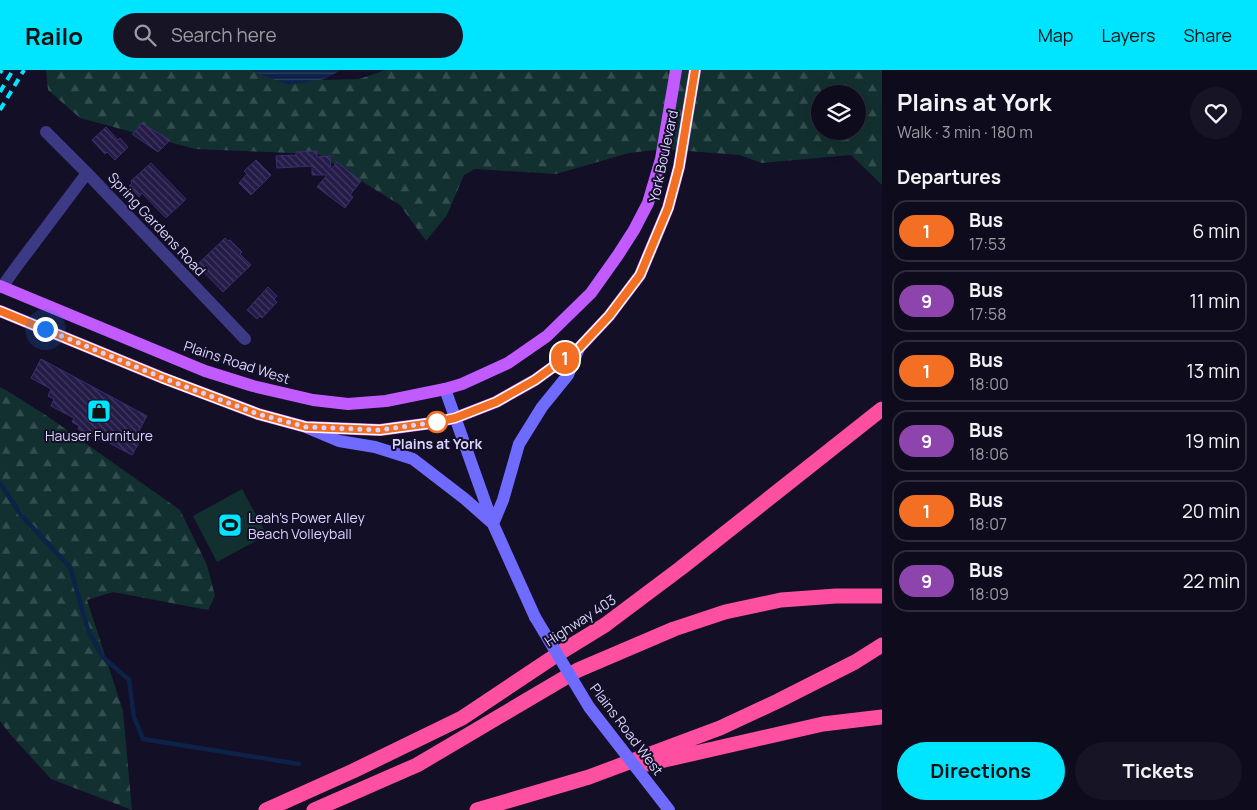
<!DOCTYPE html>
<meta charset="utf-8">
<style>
:root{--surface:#0e0b1c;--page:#171425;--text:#f1f3f6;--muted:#9b9ba3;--line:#2e2b3b;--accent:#00e5ff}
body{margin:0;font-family:Manrope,sans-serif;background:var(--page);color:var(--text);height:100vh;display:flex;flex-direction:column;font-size:19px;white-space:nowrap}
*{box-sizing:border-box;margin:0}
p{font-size:16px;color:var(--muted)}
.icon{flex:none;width:28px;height:28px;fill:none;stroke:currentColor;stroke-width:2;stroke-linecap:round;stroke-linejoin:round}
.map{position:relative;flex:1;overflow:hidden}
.panel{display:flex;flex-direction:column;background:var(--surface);width:375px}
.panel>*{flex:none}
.badge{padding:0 10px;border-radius:16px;font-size:18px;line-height:32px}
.buttons{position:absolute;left:811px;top:15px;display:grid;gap:10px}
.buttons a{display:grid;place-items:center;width:55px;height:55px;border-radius:50%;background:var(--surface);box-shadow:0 5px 20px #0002,0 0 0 1px var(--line);font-size:25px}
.you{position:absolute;width:25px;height:25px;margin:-12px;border:4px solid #fff;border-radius:50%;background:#1a73e8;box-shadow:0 0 0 8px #1a73e833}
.map>.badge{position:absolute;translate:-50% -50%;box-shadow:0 0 0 2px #fff}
h2{padding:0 15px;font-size:19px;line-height:45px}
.round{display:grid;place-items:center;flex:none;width:52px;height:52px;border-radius:26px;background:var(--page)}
.headline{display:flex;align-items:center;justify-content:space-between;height:85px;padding:0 15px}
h1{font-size:24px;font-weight:700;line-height:38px}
.action{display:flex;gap:10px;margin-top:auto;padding:10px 15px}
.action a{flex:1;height:58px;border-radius:30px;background:var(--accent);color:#111;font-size:20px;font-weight:700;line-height:58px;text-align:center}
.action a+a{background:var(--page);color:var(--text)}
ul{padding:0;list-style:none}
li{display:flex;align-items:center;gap:15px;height:62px;margin:0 10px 8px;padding:0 5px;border:2px solid var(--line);border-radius:15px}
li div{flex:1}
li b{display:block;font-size:19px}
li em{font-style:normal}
li .badge{min-width:55px;font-weight:700;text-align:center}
header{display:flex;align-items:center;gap:30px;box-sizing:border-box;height:70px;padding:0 25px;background:var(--accent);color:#111}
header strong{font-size:24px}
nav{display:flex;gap:28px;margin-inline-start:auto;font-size:18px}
.search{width:350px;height:45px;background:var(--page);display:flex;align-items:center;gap:12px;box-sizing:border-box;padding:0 18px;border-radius:28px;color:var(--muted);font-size:19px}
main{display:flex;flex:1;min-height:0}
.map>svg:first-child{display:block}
.forest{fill:url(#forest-firs);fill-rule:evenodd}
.garden{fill:#12302f}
.water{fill:url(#water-rules)}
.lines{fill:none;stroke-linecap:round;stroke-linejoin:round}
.stream{stroke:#0c2248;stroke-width:4.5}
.building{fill:url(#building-back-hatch);stroke:#3b2d73}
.minor{stroke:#3d3a85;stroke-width:12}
.secondary{stroke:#6f6bff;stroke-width:12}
.primary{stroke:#c25bff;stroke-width:12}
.motorway{stroke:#ff4fa3;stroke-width:15}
.rail{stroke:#00e5ff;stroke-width:4;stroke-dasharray:8 6;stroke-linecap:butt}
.secondary-bridge{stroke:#6f6bff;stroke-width:12}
.line-casing{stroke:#fff;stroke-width:11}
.line{stroke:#f26f23;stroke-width:8}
.walk{stroke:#d9d4ff;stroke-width:5;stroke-dasharray:0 9}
.stop-dot{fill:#fff;stroke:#f26f23;stroke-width:2.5}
.labels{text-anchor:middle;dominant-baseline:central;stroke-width:4;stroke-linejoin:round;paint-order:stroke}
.street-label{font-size:14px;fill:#d9d4ff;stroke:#130f26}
.poi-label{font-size:14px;fill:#d9d4ff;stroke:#130f26}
.stop-label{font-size:14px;font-weight:bold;fill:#d9d4ff;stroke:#130f26}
</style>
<header>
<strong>Railo</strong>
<div class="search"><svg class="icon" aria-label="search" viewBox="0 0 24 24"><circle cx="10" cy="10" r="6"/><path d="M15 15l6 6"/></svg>Search here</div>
<nav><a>Map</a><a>Layers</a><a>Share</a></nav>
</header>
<main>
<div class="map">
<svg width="882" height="740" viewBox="0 0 882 740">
<defs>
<pattern id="forest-firs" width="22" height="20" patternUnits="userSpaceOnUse" patternTransform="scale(1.25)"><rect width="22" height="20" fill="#12302f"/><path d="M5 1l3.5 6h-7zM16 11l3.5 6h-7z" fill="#344d4e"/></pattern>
<pattern id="water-rules" width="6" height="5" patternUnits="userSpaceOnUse" patternTransform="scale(1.25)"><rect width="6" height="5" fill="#0c2248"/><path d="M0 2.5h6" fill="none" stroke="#2f4163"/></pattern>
<pattern id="building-back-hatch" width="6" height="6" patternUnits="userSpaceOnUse" patternTransform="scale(1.25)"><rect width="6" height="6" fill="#241b47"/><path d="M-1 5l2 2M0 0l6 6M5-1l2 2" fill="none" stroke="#433b63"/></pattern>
</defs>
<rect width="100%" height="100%" fill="#130f26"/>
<path class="forest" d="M46 0H263L324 10 359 9 386 0H882V115L851 85 762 93 739 85 663 79 629 83 556 104 475 99 464 105 447 145 426 171 400 135 318 84 195 79 80 48 48 20ZM820 24H858V61H820Z
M0 317 6 320 47 346 180 440 207 495 215 526 208 540 113 522 87 530 123 641 132 740 51 709 9 663 0 651Z"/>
<path class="garden" d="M242 419 267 465 217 492 193 446Z"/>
<path class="water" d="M250 0H341L325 9 288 15Z"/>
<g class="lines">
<path class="stream" d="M0 413 21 445 70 497 88 560 102 586 129 610 134 647 143 669 299 694"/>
</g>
<path class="building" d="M141 53 170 70 158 82 132 64 138 59Z
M106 57 118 70 120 68 128 77 115 90 107 82 105 84 92 70Z
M317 81V87L330 86 331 100 337 92 361 111 350 125 353 127 345 138 317 117 327 105H312V96L277 98 276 86 296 85V82Z
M256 90 271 105 251 125 239 113 247 104 244 101Z
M151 93 186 129 166 148 142 123 139 127 129 116 132 113 131 111Z
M225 168 228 171 230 170 242 182 240 184 251 195 223 222 197 195Z
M268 217 277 226 274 229 277 232 262 248 260 246 257 249 247 240Z
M41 289 147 346 136 366 141 369 132 385 100 368 99 370 78 359 79 356 72 352 74 348 51 336 54 329 48 326 51 319 31 308Z"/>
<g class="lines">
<path class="minor" d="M46 62 87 103 245 269
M2 217 17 196 87 103"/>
<path class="secondary" d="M445 319 493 454 535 547
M308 358 339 371 375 377 413 389 465 429 491 452
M493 454 503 430 519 374 542 337 568 305 579 278"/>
<path class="primary" d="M0 216 205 301 253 316 313 330 348 334 386 331 445 319 462 314 508 293 547 266 591 223 618 185 634 160 648 133 661 89 676 0
M0 241 163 308 258 344 306 357 380 360 432 353 455 348 496 332 535 310 579 278 609 246 640 205 668 138 679 97 695 0"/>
<path class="motorway" d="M647 694 823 654 882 647
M266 740 353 701 462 648 561 582 605 555 681 498 882 339
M314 740 417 695 578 600 674 559 725 542 781 530 836 526H882
M477 740 589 707 720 658 778 631 855 592 882 575"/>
<path class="rail" d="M0 3 2 0
M0 22 13 0
M0 40 24 0"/>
<path class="secondary-bridge" d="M535 547 589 637 669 740"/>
</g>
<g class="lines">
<g class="line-casing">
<path id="line" d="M0 241 163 308 258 344 306 357 380 360 432 353 455 348 496 332 535 310 579 278 609 246 640 205 668 138 679 97 695 0"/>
</g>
<use href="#line" class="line"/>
<path class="walk" d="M45 259 163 308 258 344 306 357 380 360 437 352"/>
</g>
<defs>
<g id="shop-square" transform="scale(1.25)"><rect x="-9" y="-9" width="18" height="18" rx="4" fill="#00e5ff" stroke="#130f26"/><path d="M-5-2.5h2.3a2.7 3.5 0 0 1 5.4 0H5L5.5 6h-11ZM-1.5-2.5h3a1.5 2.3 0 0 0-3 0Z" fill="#111"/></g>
<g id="stadium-square" transform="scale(1.25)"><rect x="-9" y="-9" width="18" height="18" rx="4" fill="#00e5ff" stroke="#130f26"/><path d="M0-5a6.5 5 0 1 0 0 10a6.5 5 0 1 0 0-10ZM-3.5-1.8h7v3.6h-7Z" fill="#111"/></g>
</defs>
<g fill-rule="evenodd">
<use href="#shop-square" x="99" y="341"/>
<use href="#stadium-square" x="230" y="455"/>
</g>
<circle class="stop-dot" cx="437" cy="352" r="10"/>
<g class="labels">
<g class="street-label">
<text transform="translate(663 86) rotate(-78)">York Boulevard</text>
<text transform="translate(157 154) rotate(47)">Spring Gardens Road</text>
<text transform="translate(237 292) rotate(18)">Plains Road West</text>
<text transform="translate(580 550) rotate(-33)">Highway 403</text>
<text transform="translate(627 659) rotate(53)">Plains Road West</text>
</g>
<g class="poi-label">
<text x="99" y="365">Hauser Furniture</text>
<text x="248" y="447" text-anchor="start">Leah's Power Alley<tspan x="248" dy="16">Beach Volleyball</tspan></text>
</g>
<g class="stop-label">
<text x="437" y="373">Plains at York</text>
</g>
</g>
</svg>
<div class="buttons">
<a><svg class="icon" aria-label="layers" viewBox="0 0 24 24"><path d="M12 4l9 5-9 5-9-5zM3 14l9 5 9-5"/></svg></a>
</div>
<div class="you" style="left:45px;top:259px"></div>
<b class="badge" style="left:565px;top:288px;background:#f26f23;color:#fff">1</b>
</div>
<section class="panel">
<div class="headline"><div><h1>Plains at York</h1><p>Walk · 3 min · 180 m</p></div><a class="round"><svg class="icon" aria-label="heart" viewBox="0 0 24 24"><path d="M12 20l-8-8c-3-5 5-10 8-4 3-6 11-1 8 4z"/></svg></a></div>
<h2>Departures</h2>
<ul>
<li><span class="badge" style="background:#f26f23;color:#fff">1</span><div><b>Bus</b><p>17:53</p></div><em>6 min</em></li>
<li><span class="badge" style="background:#8e44ad;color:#fff">9</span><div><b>Bus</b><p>17:58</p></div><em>11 min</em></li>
<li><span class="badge" style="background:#f26f23;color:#fff">1</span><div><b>Bus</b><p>18:00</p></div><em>13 min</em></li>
<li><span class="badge" style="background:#8e44ad;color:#fff">9</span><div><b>Bus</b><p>18:06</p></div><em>19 min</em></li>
<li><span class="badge" style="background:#f26f23;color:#fff">1</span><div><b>Bus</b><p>18:07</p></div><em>20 min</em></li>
<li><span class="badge" style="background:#8e44ad;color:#fff">9</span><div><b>Bus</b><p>18:09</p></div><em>22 min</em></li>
</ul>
<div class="action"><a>Directions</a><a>Tickets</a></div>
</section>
</main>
